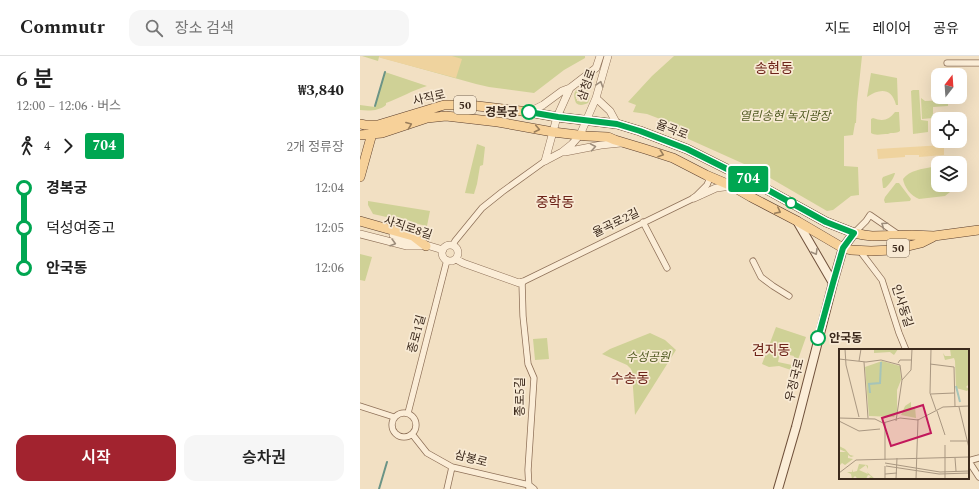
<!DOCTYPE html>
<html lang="ko">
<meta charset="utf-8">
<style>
:root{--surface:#fff;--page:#f6f6f6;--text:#222;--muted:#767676;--line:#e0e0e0;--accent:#a2232f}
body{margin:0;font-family:Spectral,"Noto Sans KR",serif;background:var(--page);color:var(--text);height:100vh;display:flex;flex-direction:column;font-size:15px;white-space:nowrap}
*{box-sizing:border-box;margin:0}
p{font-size:13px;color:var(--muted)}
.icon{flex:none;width:22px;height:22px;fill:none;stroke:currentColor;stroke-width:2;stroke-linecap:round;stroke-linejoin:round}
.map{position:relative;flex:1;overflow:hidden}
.sheet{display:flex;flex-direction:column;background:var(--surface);width:360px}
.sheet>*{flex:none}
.badge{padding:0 8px;border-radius:3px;font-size:14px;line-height:26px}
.needle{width:26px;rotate:17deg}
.tools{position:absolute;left:571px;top:12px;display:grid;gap:8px}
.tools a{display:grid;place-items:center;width:36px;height:36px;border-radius:8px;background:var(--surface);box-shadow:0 4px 16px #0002;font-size:20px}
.map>.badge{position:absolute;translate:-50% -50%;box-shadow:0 0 0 2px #fff}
.legs{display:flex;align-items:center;gap:6px;height:44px;padding:0 16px;font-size:13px}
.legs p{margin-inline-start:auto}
.headline{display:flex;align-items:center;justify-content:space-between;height:68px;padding:0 16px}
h1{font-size:22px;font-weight:600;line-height:30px}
.action{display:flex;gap:8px;margin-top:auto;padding:8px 16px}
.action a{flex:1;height:46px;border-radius:12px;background:var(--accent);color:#fff;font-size:16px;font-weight:600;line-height:46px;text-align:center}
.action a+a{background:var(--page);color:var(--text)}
ul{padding:0 16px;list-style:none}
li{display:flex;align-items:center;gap:14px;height:40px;font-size:15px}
li i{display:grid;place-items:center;width:6px;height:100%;margin:0 5px;background:currentColor}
li i::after{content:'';width:10px;height:10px;margin:-5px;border:3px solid;border-radius:50%;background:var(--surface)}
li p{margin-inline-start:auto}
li:first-child i{background:linear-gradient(#0000 50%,currentColor 0)}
li:last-child i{background:linear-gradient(currentColor 50%,#0000 0)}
header{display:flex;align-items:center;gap:24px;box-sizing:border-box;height:56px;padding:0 20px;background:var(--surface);border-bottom:1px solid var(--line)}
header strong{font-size:19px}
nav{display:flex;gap:22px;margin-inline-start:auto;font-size:14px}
.search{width:280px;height:36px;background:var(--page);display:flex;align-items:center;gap:10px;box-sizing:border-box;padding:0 14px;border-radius:12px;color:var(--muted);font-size:15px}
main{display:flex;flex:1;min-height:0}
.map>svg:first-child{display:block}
.green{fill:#cfd196;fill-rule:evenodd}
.sand{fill:#efd39e}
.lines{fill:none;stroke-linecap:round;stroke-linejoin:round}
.stream{stroke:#6b9486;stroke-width:2}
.minor-casing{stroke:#8e7058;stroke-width:7}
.tertiary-casing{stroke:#8e7058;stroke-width:8}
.secondary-casing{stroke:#70513b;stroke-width:10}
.primary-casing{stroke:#5b3e2d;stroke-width:10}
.minor{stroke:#fbedd7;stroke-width:5.5}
.tertiary{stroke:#fbedd7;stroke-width:7}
.secondary{stroke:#fbedd7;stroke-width:8}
.primary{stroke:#f7d199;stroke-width:9}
.oneway{stroke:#9c8c7a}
.oneway2{stroke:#9a7e5b}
.line-1-casing{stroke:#fff;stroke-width:9}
.line-1{stroke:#00a651;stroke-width:6}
.stop-1-dot{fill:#fff;stroke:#00a651;stroke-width:2}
.labels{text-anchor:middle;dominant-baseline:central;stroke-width:3.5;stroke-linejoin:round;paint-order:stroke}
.shield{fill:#f8ead4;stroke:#746454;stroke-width:1}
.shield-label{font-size:11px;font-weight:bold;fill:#3c2a1d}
.street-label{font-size:12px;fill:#3c2a1d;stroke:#f8ead4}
.stop-label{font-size:12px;font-weight:bold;fill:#3c2a1d;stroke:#f8ead4;text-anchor:end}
.park-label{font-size:12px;font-style:italic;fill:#515b22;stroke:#f8ead4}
.quarter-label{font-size:14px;fill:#6d2319;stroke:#f8ead4}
.inset-river{fill:none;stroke:#a6c4b8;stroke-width:2}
.inset-road{fill:none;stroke:#a99781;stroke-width:1}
.view{fill:#c2185b;fill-opacity:0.15;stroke:#c2185b;stroke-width:2}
.inset-edge{fill:none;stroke:#3c2a1d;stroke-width:2}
</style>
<header>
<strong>Commutr</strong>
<div class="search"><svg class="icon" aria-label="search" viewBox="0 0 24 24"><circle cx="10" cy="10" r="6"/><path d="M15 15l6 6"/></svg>장소 검색</div>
<nav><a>지도</a><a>레이어</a><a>공유</a></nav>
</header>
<main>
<section class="sheet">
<div class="headline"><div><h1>6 분</h1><p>12:00 – 12:06 · 버스</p></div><b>₩3,840</b></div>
<div class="legs"><svg class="icon" aria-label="walk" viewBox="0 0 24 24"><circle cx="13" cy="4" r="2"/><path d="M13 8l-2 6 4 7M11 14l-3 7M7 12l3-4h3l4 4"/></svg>4<svg class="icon" aria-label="forward" viewBox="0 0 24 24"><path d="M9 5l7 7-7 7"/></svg><b class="badge" style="background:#00a651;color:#fff">704</b><p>2개 정류장</p></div>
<ul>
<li><i style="color:#00a651"></i><b>경복궁</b><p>12:04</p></li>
<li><i style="color:#00a651"></i><span>덕성여중고</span><p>12:05</p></li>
<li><i style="color:#00a651"></i><b>안국동</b><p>12:06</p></li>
</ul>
<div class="action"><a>시작</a><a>승차권</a></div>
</section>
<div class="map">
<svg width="619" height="433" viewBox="0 0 619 433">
<rect width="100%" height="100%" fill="#f2e0c3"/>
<path class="green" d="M2 0H225V2L204 14 174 37 129 31 116 28 19 1 18 5Z
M314 0H502L497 47 496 67H495L493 79 484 80V110L498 111 499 139 491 140 473 154 467 155 393 112 315 77 308 66 287 58 273 56 276 49 268 46 292 20Z
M25 16 67 30C53 34 40 42 26 47V49C19 55 9 55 0 54V49L15 51Z
M511 17 537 22 538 49H536C532 32 520 32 507 41Z
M222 32C231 35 231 39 228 47 224 49 219 50 216 47 213 40 213 33 222 32ZM218 35 228 36 227 46 217 45V43H216V37H218Z
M553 34H559L561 64 568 65V76L553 78 551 35Z
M561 42 565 45 588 44V50L573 51V62L562 63Z
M535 56H539L540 75C536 78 531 76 528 78 522 78 515 80 511 77V63L513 62C523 66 529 64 535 56Z
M117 88 125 91 123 109 120 110 117 128 114 138 105 137Z
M572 111 578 113V129H590V136L585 140 559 143C551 140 544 131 543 123 550 114 562 113 572 111Z
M534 117H535C534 122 529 129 525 132H523L522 123 523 121Z
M536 127H539L551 143 550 145 525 147 524 144 525 141Z
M8 145 70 155 67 170 13 158 8 149Z
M0 198 12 201 5 225 0 224Z
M416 271 446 281 434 315 419 310 409 311 402 308ZM420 297 434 300 432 309 418 306Z
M290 277 305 284 316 294 275 359 272 318 271 313 267 309 242 298 250 293Z
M187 282 189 303 175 304 173 283Z"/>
<path class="sand" d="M19 0H92L102 3 96 22 21 2 19 1Z
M584 89V99L559 101V99H545V101L518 103 517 93Z"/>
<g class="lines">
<path class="stream" d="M15 50 25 16
M19 433 27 406"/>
<g class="minor-casing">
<path id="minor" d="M587 7H619
M283 166 307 212
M494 177 506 165 510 159 539 179
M93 189 95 185 122 152 142 136 185 105
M500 195 522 224 539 277 546 294
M393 205 401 221 413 230 429 240
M0 350 34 361
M32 369a12 12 0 1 1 24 0a12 12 0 1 1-24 0Z
M48 357 87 204
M52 378 67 397 92 411 169 429 174 433
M608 404 619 421
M608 405 619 402
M87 433 92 411
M169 433 168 414 174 322 168 308 163 260 162 226 334 142 347 129 349 124 346 119"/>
</g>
<g class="tertiary-casing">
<path id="tertiary" d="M236 42 250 55 257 68
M169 56 183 49 202 35 210 32 236 12 240 0
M205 96 241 89 261 87
M185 105 202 96 212 88 220 79 236 42 248 0
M185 105 197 61 210 32
M334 142 356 132 372 130
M0 178 47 190H62
M33 179 83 194
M82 197a8 8 0 1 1 16 0a8 8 0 1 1-16 0Z
M96 203 103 207 159 227 162 226"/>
</g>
<g class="secondary-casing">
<path id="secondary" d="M437 165 473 227
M418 433 436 371 473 227 483 192 494 177"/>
</g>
<g class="primary-casing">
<path id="primary" d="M0 68 5 69H18L84 49H109L169 56 197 61 257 68 280 75 327 93 397 128 466 166 494 177 504 179 512 180 552 179 574 180 619 174
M0 79 22 77 67 62 86 60 138 66 193 76 226 80 248 81 255 84 285 93 313 102 346 119 372 130 391 141 437 165 483 192 491 194 511 195 532 194 561 187 573 181
M0 121 13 74
M0 165 53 180 66 190"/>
</g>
<use href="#minor" class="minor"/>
<use href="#tertiary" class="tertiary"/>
<use href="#secondary" class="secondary"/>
<use href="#primary" class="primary"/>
</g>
<defs><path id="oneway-chevron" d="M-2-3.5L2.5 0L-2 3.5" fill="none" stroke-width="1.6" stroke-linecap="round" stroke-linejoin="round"/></defs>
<g class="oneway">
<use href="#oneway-chevron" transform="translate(240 28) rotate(-72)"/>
<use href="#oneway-chevron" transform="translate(233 91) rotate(-10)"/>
<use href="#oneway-chevron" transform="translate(524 169) rotate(-145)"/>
<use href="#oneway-chevron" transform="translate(33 187) rotate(16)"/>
<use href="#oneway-chevron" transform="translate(455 196) rotate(60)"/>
</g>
<g class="oneway2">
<use href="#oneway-chevron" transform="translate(49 69) rotate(-21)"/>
<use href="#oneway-chevron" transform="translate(177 73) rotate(11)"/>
<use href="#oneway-chevron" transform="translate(301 98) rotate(19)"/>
<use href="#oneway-chevron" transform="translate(418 155) rotate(27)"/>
</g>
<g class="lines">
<g class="line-1-casing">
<path id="line-1" d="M169 56 198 61 257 68 280 75 327 93 397 128 466 166 494 177 483 192 473 227 458 282"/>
</g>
<use href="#line-1" class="line-1"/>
</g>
<g class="stop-1-dot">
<circle cx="169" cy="56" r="7"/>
<circle cx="431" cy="147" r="5"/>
<circle cx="458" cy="282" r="7"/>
</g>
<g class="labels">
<g class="shield">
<rect x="94" y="40" width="22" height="18" rx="3"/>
<rect x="527" y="183" width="22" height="18" rx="3"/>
</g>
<g class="shield-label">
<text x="105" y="49">50</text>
<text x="538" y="192">50</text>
</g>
<g class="street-label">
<text transform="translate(227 29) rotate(-71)">삼청로</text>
<text transform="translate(69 42) rotate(-13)">사직로</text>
<text transform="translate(312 74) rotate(21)">율곡로</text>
<text transform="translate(256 167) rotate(-26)">율곡로2길</text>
<text transform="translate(48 172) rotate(18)">사직로8길</text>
<text transform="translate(542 250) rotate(72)">인사동길</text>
<text transform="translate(57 278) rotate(-75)">종로1길</text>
<text transform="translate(435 324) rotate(-76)">우정국로</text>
<text transform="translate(160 341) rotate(-90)">종로5길</text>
<text transform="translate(111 403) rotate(15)">삼봉로</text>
</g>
<g class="stop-label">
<text x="158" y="56">경복궁</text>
<text x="469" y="282" text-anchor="start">안국동</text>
</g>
<g class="park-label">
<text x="425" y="60">열린송현 녹지광장</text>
<text x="288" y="301">수성공원</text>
</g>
<g class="quarter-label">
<text x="414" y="12">송현동</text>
<text x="195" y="146">중학동</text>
<text x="411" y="294">견지동</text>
<text x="270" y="322">수송동</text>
</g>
</g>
<g transform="translate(479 293)">
<rect width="130" height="130" fill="#f2e0c3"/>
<path d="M35 0 41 1 59 0 55 6 51 3 35 4 38 3 35 4ZM107 0H130V35L127 38 130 40 128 42 117 39 116 12 115 9 106 11 104 4 106 7H112L111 0ZM43 12 61 17 62 31 58 41V64L55 68 30 67 26 18ZM72 53V58H76L77 69 62 66 66 57ZM0 97 6 100 11 106 15 107 12 108 9 106V109L14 110 6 116 3 114 0 117V103H7L0 100ZM20 115 28 116 29 117V120L27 116 20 121 29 125 28 123 36 130H29L32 127 29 126 27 130H19L16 127 13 130 12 125 8 123H13V120L14 123 18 122Z" fill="#cfd196"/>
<path class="inset-river" d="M117 37 121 53M31 44 30 35 41 34 42 13"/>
<path class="inset-road" d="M6 0 7 16 20 68M92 0 91 44 97 61M0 10 27 13 42 11 61 16 63 31 57 72M20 12 22 0M25 13 29 69M59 14 61 11H73M91 15 115 18 116 58M63 31 72 21 73 0M92 45 115 44M120 58 130 99M98 62 106 86M0 69 36 70 44 74 61 69 79 71 104 58 130 57M0 72 20 82 41 80M46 73V111M111 92H128M116 109 117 122M46 114 101 123 130 122M46 117V130M47 117 100 125 130 124M0 124 17 111 130 108M46 125 58 124M57 130 58 109M77 130 79 70M106 130V96"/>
<path class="view" d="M84 56 92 84 52 97 43 69Z"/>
<rect width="130" height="130" class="inset-edge"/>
</g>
</svg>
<div class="tools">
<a><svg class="needle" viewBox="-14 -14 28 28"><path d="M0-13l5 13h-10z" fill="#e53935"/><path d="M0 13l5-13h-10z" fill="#767676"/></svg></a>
<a><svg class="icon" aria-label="locate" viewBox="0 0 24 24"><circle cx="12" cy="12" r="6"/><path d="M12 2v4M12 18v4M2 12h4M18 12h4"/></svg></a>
<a><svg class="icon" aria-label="layers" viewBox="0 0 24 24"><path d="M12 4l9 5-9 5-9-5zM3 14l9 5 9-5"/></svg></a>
</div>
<b class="badge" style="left:388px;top:123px;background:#00a651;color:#fff">704</b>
</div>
</main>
